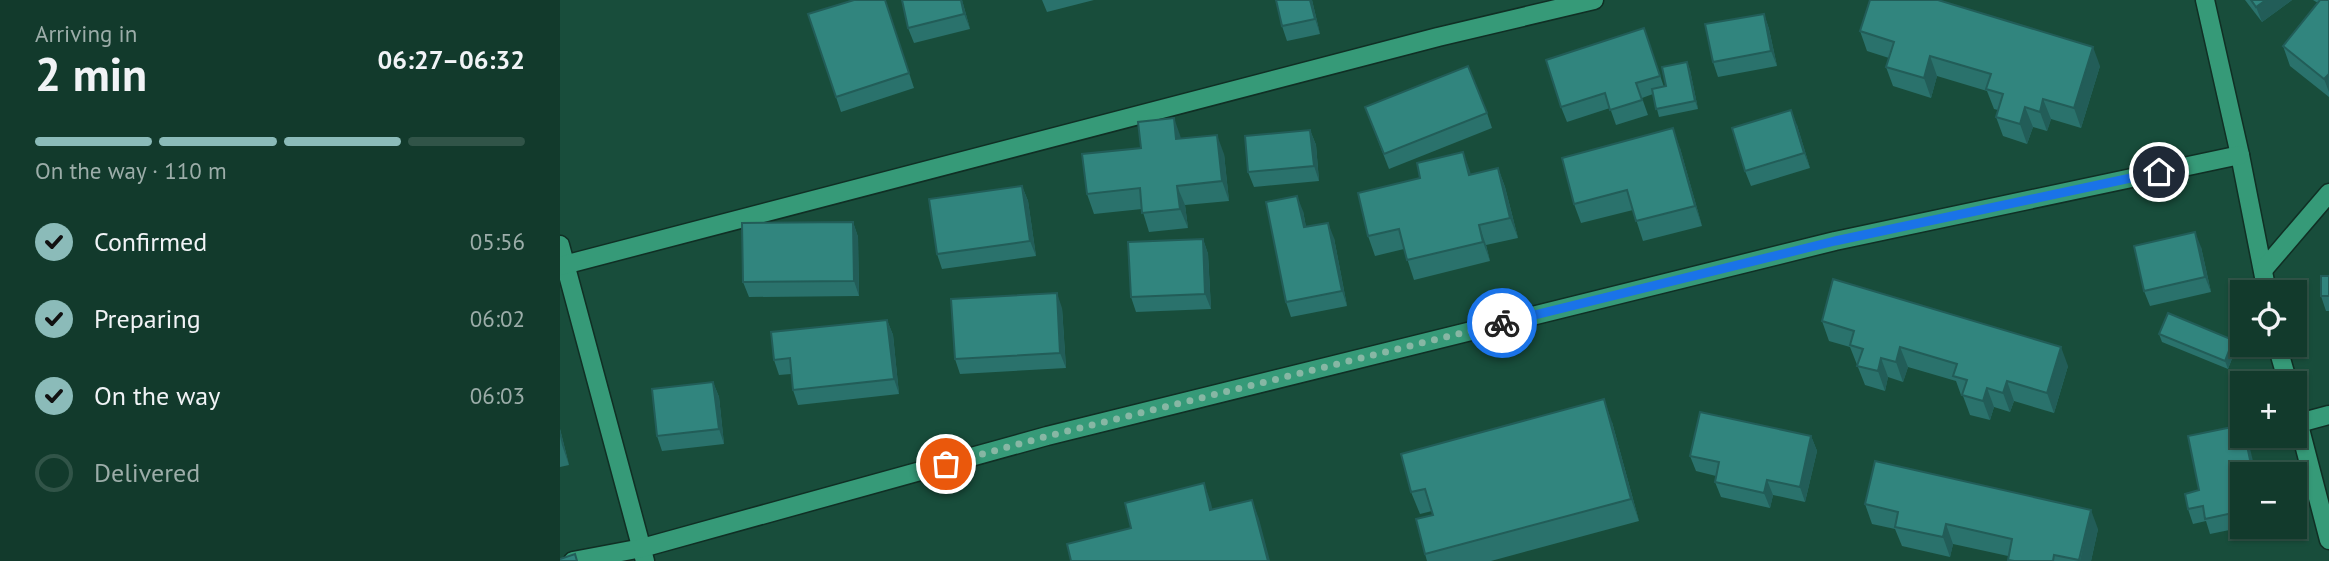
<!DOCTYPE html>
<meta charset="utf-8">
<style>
body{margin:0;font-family:"PT Sans",sans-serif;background:#1b4134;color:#f1f3f6;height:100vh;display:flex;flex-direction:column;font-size:26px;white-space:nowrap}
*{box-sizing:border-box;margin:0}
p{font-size:23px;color:#9cada9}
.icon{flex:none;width:38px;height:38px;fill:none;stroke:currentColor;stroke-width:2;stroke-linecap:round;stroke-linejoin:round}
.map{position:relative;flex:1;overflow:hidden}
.panel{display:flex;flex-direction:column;background:#123a2c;width:560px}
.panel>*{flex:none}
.buttons{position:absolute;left:1670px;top:280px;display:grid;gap:14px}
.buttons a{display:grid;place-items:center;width:77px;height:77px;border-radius:0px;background:#123a2c;box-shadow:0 2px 5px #0004,0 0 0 2px #315448;font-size:35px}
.pin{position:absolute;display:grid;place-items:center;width:60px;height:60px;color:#fff;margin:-30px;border:4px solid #fff;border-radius:50%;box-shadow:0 2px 7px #0007}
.courier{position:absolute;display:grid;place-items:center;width:70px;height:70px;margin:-35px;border:5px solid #1a73e8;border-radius:50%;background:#fff;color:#222;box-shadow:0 2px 9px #0007}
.headline em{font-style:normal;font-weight:600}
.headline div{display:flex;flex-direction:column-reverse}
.headline{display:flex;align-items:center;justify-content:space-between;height:119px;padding:0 35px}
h1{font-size:46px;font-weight:600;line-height:52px}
.bar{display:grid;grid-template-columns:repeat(4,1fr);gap:10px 7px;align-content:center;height:84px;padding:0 35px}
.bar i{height:9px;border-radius:5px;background:#315448}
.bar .selected{background:#8bbbb9}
.bar p{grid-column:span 4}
ol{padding:0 35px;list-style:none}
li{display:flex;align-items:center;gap:21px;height:77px}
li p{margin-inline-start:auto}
li .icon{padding:7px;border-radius:50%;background:#8bbbb9;color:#111;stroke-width:4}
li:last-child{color:#9cada9}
li i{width:38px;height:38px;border:4px solid #315448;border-radius:50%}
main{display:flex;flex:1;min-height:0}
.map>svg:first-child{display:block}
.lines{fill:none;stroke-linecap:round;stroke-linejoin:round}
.minor-casing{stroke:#102f24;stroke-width:21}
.minor{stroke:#369a78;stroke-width:18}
.wall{fill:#2a726c}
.shaded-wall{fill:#225d58}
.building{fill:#31857e;stroke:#225d58;stroke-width:2}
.done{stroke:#87b7a4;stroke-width:7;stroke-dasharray:0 12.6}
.route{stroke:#1a73e8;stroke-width:9}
</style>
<main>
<section class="panel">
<div class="headline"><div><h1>2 min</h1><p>Arriving in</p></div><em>06:27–06:32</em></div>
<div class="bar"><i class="selected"></i><i class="selected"></i><i class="selected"></i><i></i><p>On the way · 110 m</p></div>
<ol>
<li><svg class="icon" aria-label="check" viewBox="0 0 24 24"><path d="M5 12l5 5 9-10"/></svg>Confirmed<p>05:56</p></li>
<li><svg class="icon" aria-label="check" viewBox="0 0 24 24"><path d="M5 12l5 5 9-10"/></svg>Preparing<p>06:02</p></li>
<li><svg class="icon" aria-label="check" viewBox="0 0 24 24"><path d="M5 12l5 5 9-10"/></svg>On the way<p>06:03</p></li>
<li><i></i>Delivered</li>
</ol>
</section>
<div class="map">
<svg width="1769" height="561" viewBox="0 0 1769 561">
<rect width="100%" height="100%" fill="#184d3b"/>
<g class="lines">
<defs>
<g id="minor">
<polyline points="1645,0 1680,155 1707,292"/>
<polyline points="0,245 85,561"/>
<polyline points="0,266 878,37 1034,0"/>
<polyline points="1704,269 1769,193"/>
<polyline points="1717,345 1728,383"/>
<polyline points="1734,406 1769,540"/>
<polyline points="1739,423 1769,415"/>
<polyline points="13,561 82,548 487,436 1275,241 1680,155"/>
</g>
</defs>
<use href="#minor" class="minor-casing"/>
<use href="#minor" class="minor"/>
</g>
<g class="wall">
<polygon points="325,0 354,88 281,112 276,97"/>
<polygon points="342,0 402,0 410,29 354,43 348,28"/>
<polygon points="482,0 534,0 487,12"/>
<polygon points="752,0 760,34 727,41 722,26"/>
<polygon points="1685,0 1732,0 1702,22"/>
<polygon points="1753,0 1769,0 1769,97 1730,66 1723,46 1758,3"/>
<polygon points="1204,14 1209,29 1217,66 1158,77 1153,62"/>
<polygon points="1084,28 1104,87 1106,86 1127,62 1130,70 1138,109 1099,117 1093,94 1082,98 1088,115 1056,125 1050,108 1007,122 1001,107"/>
<polygon points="1300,31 1540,66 1521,128 1491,119 1487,131 1473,127 1467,144 1443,136 1436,117 1438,110 1434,109 1427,91 1377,76 1371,98 1333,86 1326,67 1329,58 1307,51"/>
<polygon points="805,107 927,113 932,128 829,169"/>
<polygon points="1237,125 1250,168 1191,186 1185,171"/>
<polygon points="750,130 756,145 759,181 694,187 688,172"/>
<polygon points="621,138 664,154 669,201 625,205 628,228 589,232 582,209 534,214 527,194 581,148"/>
<polygon points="1120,148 1142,226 1083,241 1073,210 1021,223 1014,204"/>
<polygon points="938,168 945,187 958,238 926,245 930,261 854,280 844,249 815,256 808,236 911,174"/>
<polygon points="462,186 468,201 476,256 382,269 377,254"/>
<polygon points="743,211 746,227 774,238 787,306 731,317 726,302"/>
<polygon points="293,222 298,237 299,296 189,297 183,282"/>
<polygon points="643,239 648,254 651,309 576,312 571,297"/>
<polygon points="1641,247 1651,292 1590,306 1584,291"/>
<polygon points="1769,276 1769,311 1766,311 1761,296"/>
<polygon points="502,308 506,368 400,374 395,359"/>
<polygon points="327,320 333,335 339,394 238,405 233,390 231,374 219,375 214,360"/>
<polygon points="1262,321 1508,366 1494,413 1454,401 1450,412 1434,407 1430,420 1410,415 1403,396 1401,395 1396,381 1348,367 1343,382 1328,377 1325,391 1305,385 1290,347 1269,341"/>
<polygon points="1599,334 1676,348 1668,369 1602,342"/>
<polygon points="153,382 159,397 164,444 102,451 97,436"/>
<polygon points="1052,422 1079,521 931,561 867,561 865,554 873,515 872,511 860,514 851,492"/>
<polygon points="0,429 9,465 0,467"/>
<polygon points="1251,436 1257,451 1245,502 1213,495 1210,508 1161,497 1155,482 1156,476 1136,471 1130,456"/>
<polygon points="1682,436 1687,436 1688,440 1682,474 1682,527 1684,527 1650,534 1646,521 1633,524 1628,509 1639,490"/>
<polygon points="1305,504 1538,529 1531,561 1448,561 1448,556 1393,544 1390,557 1342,546 1335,529 1312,524"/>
</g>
<g class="shaded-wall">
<polygon points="401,0 402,0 410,29 404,14"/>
<polygon points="750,0 752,0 760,34 755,19"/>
<polygon points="1706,0 1732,0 1702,22 1696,7"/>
<polygon points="1204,14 1209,29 1217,66 1211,51"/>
<polygon points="1533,47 1540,66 1521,128 1514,108"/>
<polygon points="1370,56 1377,76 1371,98 1364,78"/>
<polygon points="1127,62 1130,70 1138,109 1135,101"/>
<polygon points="1769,74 1769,92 1764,79"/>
<polygon points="1483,99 1491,119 1487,131 1480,112"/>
<polygon points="1465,107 1473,127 1467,144 1460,124"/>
<polygon points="1231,110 1237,125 1250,168 1244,153"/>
<polygon points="614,118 621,138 623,158 616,139"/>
<polygon points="1113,128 1120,148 1142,226 1135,206"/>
<polygon points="750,130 756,145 759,181 754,166"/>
<polygon points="657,135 664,154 669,201 662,181"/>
<polygon points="903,152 910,171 916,194 909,175"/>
<polygon points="938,168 945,187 958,238 950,218"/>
<polygon points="462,186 468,201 476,256 470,241"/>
<polygon points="617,186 625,205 628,228 620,209"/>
<polygon points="737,196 743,211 749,242 744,227"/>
<polygon points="293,222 298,237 299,296 294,281"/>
<polygon points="768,223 774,238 787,306 782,291"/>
<polygon points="919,225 926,245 930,261 923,242"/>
<polygon points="1635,232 1641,247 1651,292 1645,277"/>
<polygon points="643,239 648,254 651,309 645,294"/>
<polygon points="497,293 502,308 506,368 500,353"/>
<polygon points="327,320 333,335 339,394 334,379"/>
<polygon points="1673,340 1676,348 1668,369 1665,361"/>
<polygon points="1340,347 1348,367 1343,382 1336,362"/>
<polygon points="1501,347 1508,366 1494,413 1487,393"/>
<polygon points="1321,358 1328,377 1325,391 1318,371"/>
<polygon points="1447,381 1454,401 1450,412 1443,393"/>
<polygon points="153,382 159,397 164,444 159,429"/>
<polygon points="1427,388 1434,407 1430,420 1423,401"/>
<polygon points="1044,399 1052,422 1079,521 1071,499"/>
<polygon points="0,429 9,465 2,445 0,436"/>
<polygon points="1251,436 1257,451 1245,502 1240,487"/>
<polygon points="1685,436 1687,436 1688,440 1696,474 1693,474"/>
<polygon points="1207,480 1213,495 1210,508 1204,493"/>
<polygon points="644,483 651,503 657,530 650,510"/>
<polygon points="692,500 699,519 710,561 708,561"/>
<polygon points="1531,510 1538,529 1531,561 1520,561"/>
<polygon points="1386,524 1393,544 1390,557 1383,537"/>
</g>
<g class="building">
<polygon points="294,0 325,0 349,73 276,97 248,14"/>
<polygon points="342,0 401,0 404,14 348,28"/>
<polygon points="716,0 750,0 755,19 722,26"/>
<polygon points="1310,0 1378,0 1533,47 1514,108 1483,99 1480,112 1465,107 1460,124 1436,117 1443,94 1426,89 1431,74 1370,56 1364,78 1326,67 1334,42 1300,31"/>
<polygon points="1691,0 1706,0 1696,7"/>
<polygon points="1760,0 1769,0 1769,74 1764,79 1723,46"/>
<polygon points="1204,14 1211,51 1153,62 1145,24"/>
<polygon points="1084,28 1100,76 1076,83 1082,100 1050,110 1045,93 1001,107 986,60"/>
<polygon points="1127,62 1135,101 1096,109 1092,89 1106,86 1102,67"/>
<polygon points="908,66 927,113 824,154 805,107"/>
<polygon points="1231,110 1244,153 1185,171 1172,128"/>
<polygon points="614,118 616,139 657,135 662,181 617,186 620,209 582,213 580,188 527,194 522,154 581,148 578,122"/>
<polygon points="1113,128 1135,206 1076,221 1067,190 1014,204 1002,158"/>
<polygon points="750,130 754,166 688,172 685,136"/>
<polygon points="903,152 909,175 938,168 950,218 919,225 923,242 847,260 839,229 808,236 798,193 860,178 857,163"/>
<polygon points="462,186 470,241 377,254 369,199"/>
<polygon points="737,196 744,227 768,223 782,291 726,302 706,202"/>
<polygon points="293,222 294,281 183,282 182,223"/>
<polygon points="1635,232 1645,277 1584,291 1574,246"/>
<polygon points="643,239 645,294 571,297 568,242"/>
<rect x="1761" y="276" width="8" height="20"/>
<polygon points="1273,279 1501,347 1487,393 1447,381 1443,393 1427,388 1423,401 1402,395 1407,380 1393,376 1397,364 1340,347 1336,362 1321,358 1318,371 1297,366 1303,349 1290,345 1294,331 1262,321"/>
<polygon points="497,293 500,353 395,359 391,299"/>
<polygon points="1608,313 1673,340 1665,361 1599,334"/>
<polygon points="327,320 334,379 233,390 230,358 214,360 211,332"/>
<polygon points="153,382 159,429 97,436 92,389"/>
<polygon points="1044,399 1071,499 865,554 856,519 873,515 865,489 851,492 841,454"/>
<polygon points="1140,412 1251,436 1240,487 1207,480 1204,493 1155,482 1159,462 1130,456"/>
<polygon points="1682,425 1682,436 1685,436 1693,474 1682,474 1682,511 1645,519 1643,506 1628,509 1625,494 1639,490 1628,436"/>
<polygon points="1315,461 1531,510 1519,560 1494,555 1493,561 1454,561 1448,560 1452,539 1386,524 1383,537 1335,527 1338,512 1305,504"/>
<polygon points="644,483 650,510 692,500 708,561 511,561 507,544 571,528 565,503"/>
<polygon points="15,554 17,561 0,561 0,559"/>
</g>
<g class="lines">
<polyline class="done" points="386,464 488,436 942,323"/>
<polyline class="route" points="942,323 1275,241 1599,172"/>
</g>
</svg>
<div class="buttons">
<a><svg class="icon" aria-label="locate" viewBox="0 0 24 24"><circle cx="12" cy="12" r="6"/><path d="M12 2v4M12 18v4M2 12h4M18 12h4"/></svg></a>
<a>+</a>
<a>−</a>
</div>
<div class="pin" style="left:386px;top:464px;background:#ea580c"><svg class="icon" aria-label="bag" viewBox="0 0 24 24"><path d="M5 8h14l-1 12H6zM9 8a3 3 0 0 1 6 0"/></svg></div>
<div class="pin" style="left:1599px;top:172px;background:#1f2937"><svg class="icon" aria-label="home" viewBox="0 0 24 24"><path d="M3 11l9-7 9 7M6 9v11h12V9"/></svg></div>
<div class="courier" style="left:942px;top:323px"><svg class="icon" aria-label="bike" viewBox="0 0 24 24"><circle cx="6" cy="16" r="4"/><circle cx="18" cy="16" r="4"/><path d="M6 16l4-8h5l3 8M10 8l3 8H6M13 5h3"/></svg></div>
</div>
</main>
